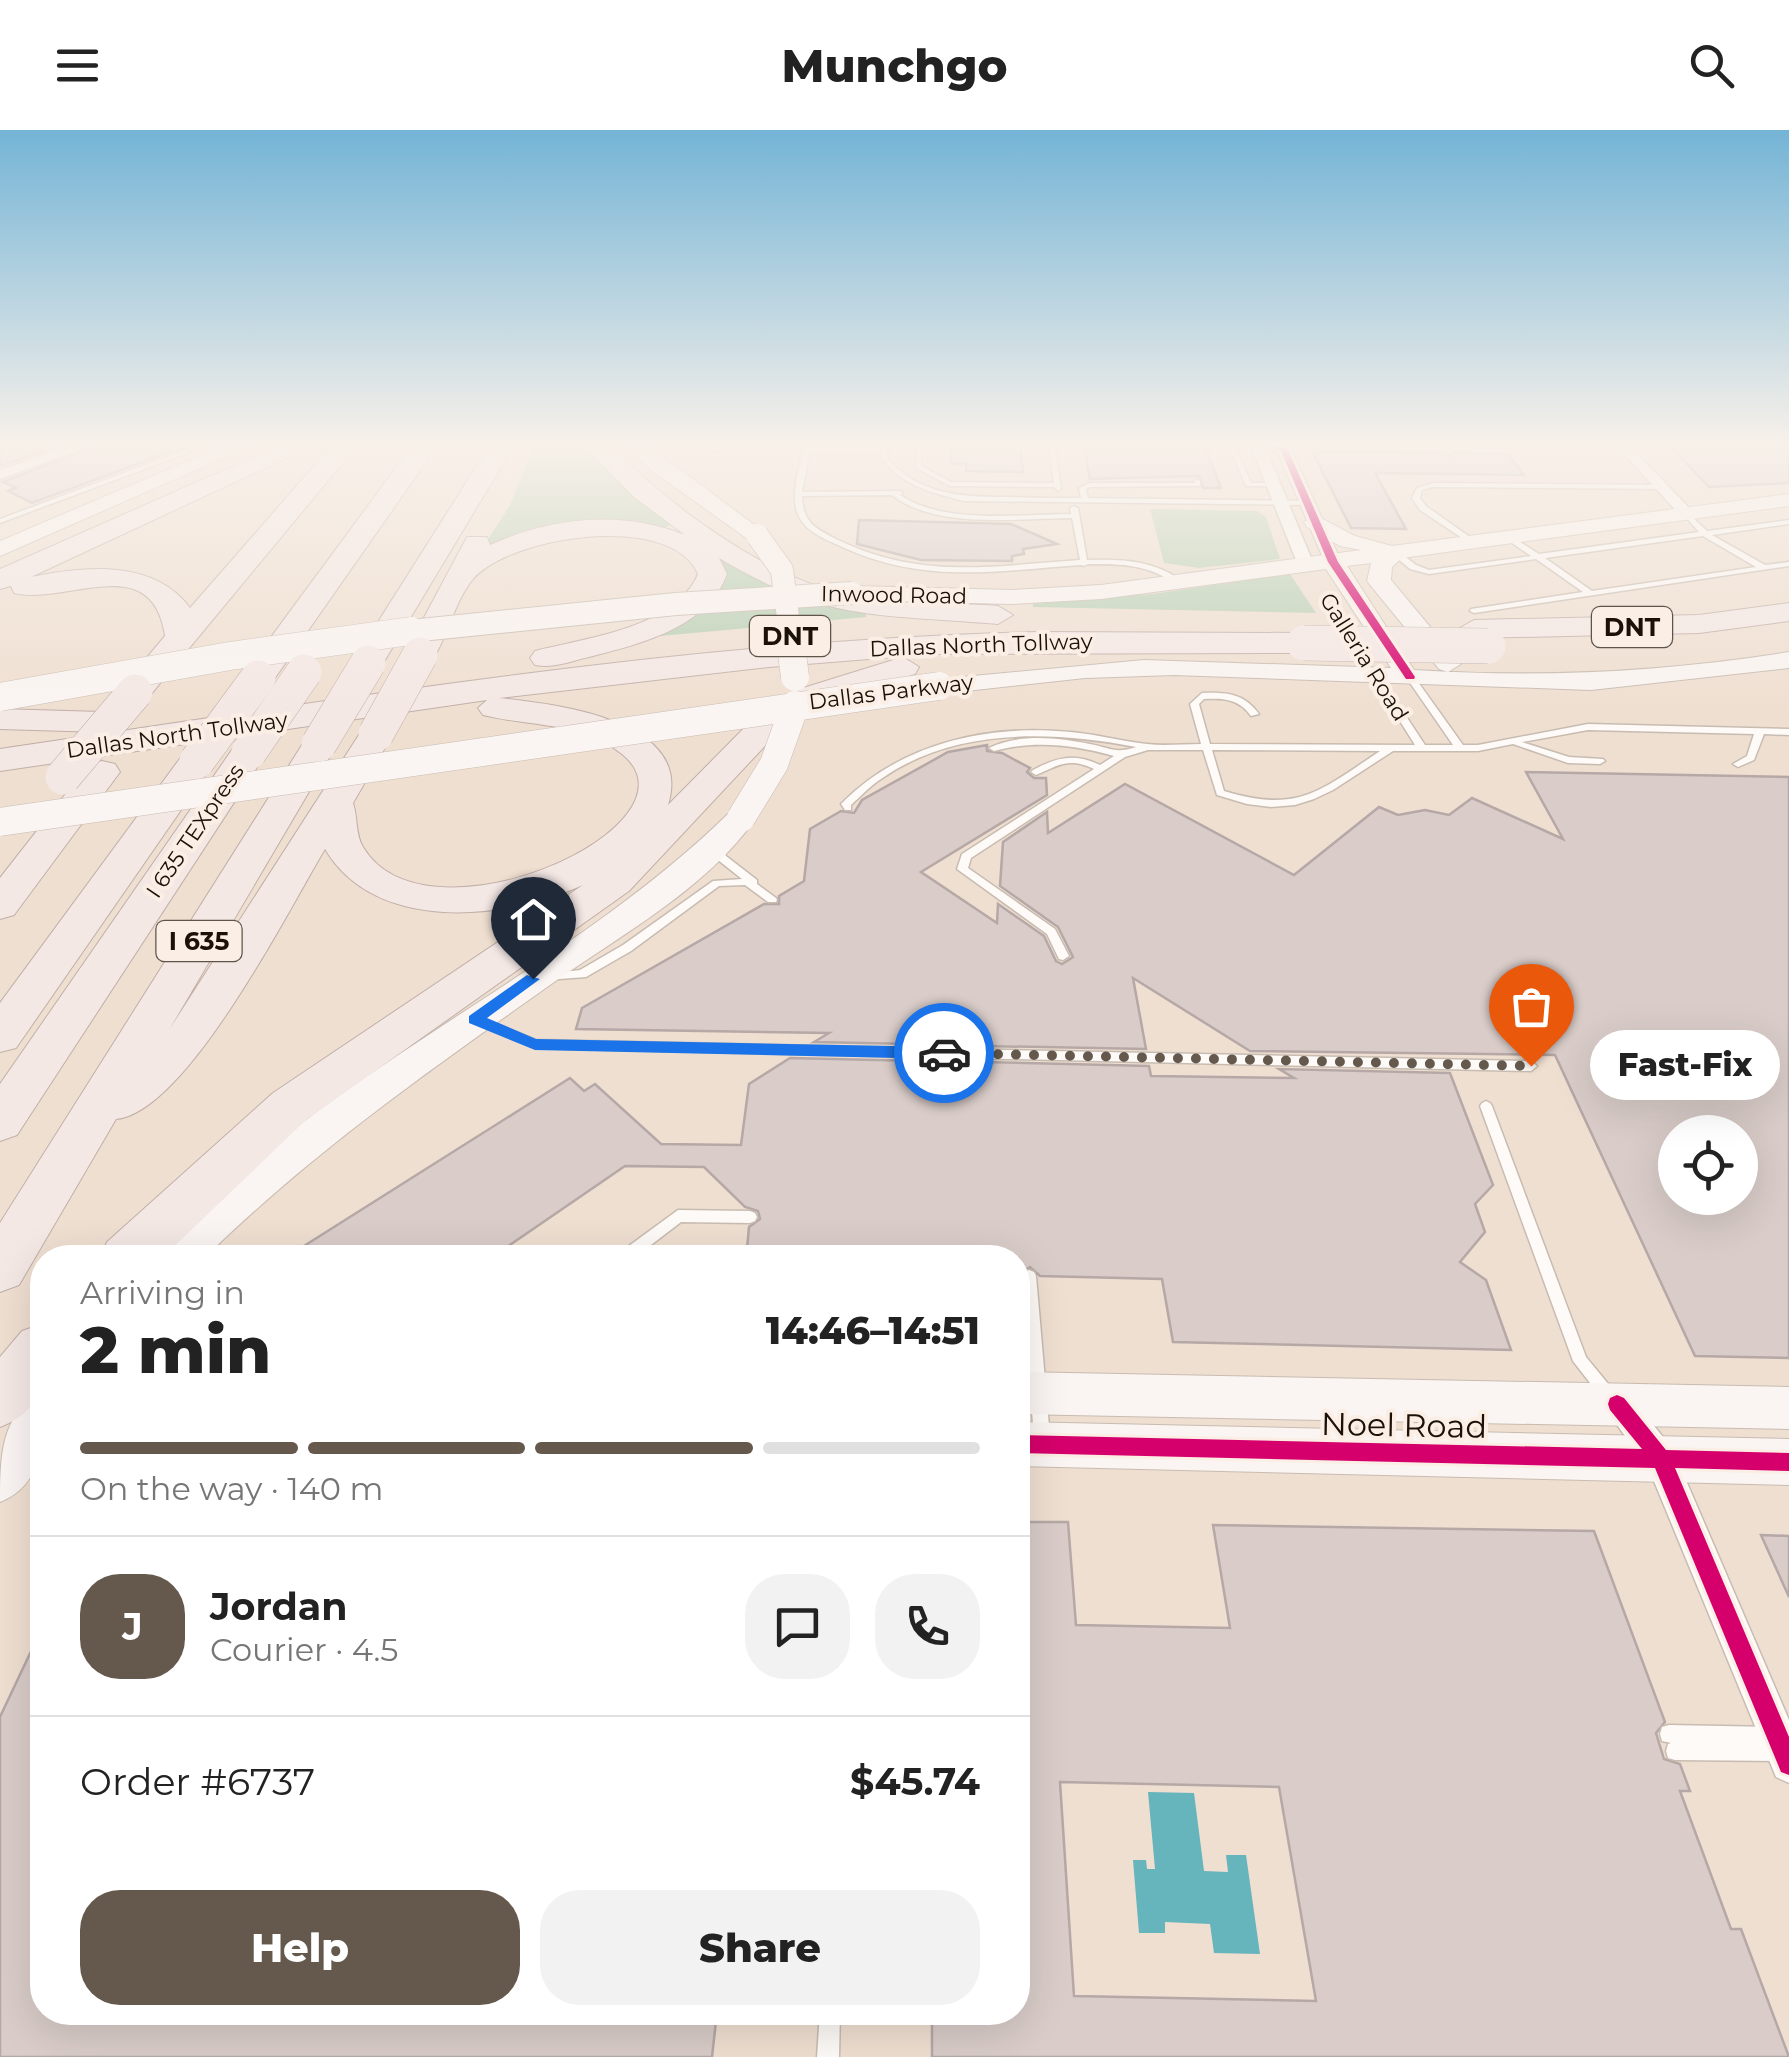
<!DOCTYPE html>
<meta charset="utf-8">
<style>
body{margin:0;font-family:Montserrat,sans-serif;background:#f2f2f2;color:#222;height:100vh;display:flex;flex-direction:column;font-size:38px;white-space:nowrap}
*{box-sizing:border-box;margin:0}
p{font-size:32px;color:#767676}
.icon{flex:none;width:55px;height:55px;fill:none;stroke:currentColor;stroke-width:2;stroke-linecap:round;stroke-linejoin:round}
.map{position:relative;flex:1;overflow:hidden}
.side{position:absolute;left:30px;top:1115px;width:1000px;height:780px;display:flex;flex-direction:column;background:#fff;border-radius:40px;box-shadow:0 10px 40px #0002}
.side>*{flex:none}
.tools{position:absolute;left:1658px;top:985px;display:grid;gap:20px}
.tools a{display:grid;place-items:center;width:100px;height:100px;border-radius:50%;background:#fff;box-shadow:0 10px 40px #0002;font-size:50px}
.pin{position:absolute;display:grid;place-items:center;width:85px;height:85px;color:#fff;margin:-102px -42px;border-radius:50% 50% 50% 0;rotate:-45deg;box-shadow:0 0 10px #0007}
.pin .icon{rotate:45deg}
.courier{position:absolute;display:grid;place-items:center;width:100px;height:100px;margin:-50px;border:8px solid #1a73e8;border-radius:50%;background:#fff;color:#222;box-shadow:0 2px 12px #0007}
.bubble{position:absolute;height:70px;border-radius:35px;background:#fff;box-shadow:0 10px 40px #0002;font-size:32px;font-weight:800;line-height:70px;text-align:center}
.overview em{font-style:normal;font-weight:800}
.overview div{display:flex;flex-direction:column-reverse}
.overview{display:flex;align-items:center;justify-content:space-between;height:170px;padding:0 50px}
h1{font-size:65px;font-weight:800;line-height:75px}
.bar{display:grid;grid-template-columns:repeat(4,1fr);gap:15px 10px;align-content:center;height:120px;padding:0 50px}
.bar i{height:12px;border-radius:8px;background:#e0e0e0}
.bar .current{background:#65594e}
.bar p{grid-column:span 4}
.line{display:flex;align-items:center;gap:25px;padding:0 50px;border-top:2px solid #e0e0e0}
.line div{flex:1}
.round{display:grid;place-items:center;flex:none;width:105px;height:105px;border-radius:40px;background:#f2f2f2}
.button{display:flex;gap:20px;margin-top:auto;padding:20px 50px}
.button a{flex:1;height:115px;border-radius:40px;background:#65594e;color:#fff;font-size:40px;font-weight:800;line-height:115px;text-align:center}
.button a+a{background:#f2f2f2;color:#222}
header{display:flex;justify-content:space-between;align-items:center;height:130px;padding:0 50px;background:#fff;font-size:45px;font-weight:800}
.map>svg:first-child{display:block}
.green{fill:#b9d0b5}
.water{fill:#66b4bc}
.building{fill:#d9ccc9;stroke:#b5a8a6;stroke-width:2.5;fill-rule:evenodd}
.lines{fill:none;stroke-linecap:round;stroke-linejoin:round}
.lane-casing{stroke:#c8bcb1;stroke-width:3}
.street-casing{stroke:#c8bcb1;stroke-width:3}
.secondary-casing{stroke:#c8bcb1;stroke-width:2}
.highway-casing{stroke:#c1afa8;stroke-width:2}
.lane{fill:#fdfaf8;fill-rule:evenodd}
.street{fill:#fdfaf8;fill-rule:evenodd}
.secondary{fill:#faf4f2;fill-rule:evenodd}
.highway{fill:#f4e8e5;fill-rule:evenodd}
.lane-bridge-casing{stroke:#c8bcb1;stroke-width:14;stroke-linecap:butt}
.secondary-bridge-far1-casing{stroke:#c8bcb1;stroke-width:24;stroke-linecap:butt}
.secondary-bridge-casing{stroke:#c8bcb1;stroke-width:29;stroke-linecap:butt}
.highway-bridge-casing{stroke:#c1afa8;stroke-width:36;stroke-linecap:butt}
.lane-bridge{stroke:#fdfaf8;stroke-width:11}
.secondary-bridge-far1{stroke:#faf4f2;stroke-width:22}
.secondary-bridge{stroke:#faf4f2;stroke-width:28}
.highway-bridge{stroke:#f4e8e5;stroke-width:35}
.cycleway-casing{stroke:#fbefe5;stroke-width:6}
.cycleway{fill:#d6006c;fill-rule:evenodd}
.route{fill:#1a73e8}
.done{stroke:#65594e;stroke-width:10;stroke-dasharray:0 18}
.labels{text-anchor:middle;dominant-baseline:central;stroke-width:8;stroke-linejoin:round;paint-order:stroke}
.far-street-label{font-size:22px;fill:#1b1108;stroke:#fbefe5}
.shield{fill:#fbefe5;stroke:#5e544a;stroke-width:2.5}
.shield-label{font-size:25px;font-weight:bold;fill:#1b1108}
.near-street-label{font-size:32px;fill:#1b1108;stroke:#fbefe5}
</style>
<header><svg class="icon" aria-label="menu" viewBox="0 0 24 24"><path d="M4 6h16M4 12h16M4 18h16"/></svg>Munchgo<svg class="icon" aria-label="search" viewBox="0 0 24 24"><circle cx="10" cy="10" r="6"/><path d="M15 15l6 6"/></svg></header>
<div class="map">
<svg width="1789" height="1927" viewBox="0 0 1789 1927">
<rect width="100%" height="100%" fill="#efdfd1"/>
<g class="green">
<polygon points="536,312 585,312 592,326 677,392 664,398 618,390 481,420 510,375"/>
<polygon points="1150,379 1257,381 1266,387 1280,429 1199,438 1164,433"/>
<polygon points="724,425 812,471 866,483 866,487 649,507"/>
<polygon points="1290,444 1316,483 1033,477 1033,474 1152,464"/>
</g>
<polygon class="water" points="1148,1662 1194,1663 1204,1741 1228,1742 1226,1725 1246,1725 1260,1824 1214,1823 1210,1794 1165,1792 1165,1803 1139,1803 1133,1730 1146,1730 1147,1739 1155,1739"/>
<g class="building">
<polygon points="0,312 70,312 0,336"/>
<polygon points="105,312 192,314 32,373 8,361 16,358 3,352"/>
<polygon points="951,312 1020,312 1023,342 966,341 966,334 951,334"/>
<polygon points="1083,312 1203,312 1221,358 1203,358 1199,346 1090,349"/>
<polygon points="1666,312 1789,312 1789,353 1709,357"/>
<polygon points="1312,321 1444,322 1449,327 1456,322 1508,324 1524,345 1375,343 1406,399 1351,398"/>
<polygon points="859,390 1011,394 1057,414 1023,419 1024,424 1012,426 1012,431 921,430 857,414"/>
<path d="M987,615V621L1002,623L1030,638L1027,642L1034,648H1046L1047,665L921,742L997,793L998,774L1044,806L1056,831L1062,834L1073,827L1058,797L1000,756L1003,712L1047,682L1048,703L1125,654L1294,745L1379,677L1398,685L1425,680L1449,685L1472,668L1563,709L1526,642L1789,647V1228L1695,1226L1555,925L1250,921L1133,848L1146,919L982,916L980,901L973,896L963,901V915L814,912L829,903L576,899L582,878L764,774H779V766L804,751L810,699L841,681L854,683L862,670L948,622ZM1675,1002H1740V1068H1675Z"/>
<polygon points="790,928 963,932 965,946 972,951 982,946 982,932 1149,936 1151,946 1294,948 1279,939 1450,943 1493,1055 1475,1074 1485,1102 1460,1132 1486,1150 1511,1220 1173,1212 1162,1149 1040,1146 1030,1137 1018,1145 1018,1128 756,1128 747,1119 749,1097 760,1089 758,1081 745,1077 704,1037 625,1036 491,1128 285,1128 570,948 584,961 595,954 661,1014 741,1015 749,954"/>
<path d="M1018,1392H1068L1076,1495L1230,1498L1213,1395L1594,1401L1665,1592L1656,1603L1664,1629L1680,1634L1690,1661H1680L1731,1799H1741L1789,1927H932V1882H1018ZM1060,1652L1279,1657L1316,1871L1074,1866Z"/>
<polygon points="1761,1405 1789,1406 1789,1467"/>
<polygon points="42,1498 42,1882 717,1882 712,1927 0,1927 0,1587"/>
</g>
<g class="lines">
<defs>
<g id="lane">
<polygon points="207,312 217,312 0,393 0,389"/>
<path d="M692,312H702L715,317L882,318L883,312H889L887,328C920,366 964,367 1010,367C1034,368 1057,368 1081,368L1079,358L1089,353H1194L1195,350L1197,349L1200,351V356L1090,357L1086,359L1088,368L1307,371L1311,373L1307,375L964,371C931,363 903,356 881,328V322H810L802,362L900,361L903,363L900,365C945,395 1019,384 1071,384L1070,378L1074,376L1078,378L1087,430C1122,429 1156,430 1184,453L1177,455C1148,434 1122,434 1088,434L1084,436L1081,435C993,441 921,455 838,415C822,408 803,400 797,382C791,363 799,340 803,321H714ZM892,365C936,400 1018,388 1072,388L1080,430C991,436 922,450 838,410C816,399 803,393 802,366Z"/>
<polygon points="916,312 922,312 921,336 951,352 1054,353 1048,312 1054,312 1061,359 1058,361 1054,357 950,356 916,338"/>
<polygon points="1227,312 1233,312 1251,353 1273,353 1276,355 1275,356 1246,356"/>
<polygon points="1441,312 1447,312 1453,323 1449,323"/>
<polygon points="1433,353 1662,355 1665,357 1662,359 1433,357 1422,360 1420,368 1426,376 1474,410 1475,412 1471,414 1420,380 1412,368 1417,358"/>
<path d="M1687,382L1707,401L1789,390V394L1712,405L1765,435L1789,432V436L1474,483L1470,481L1471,479L1583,462L1536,429L1429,444L1410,439L1391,423L1398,421L1416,435L1429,440L1531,426L1506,409L1505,407L1509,405L1539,424L1699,402L1683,384ZM1703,406L1756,437L1592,461L1545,428Z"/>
<path d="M1375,542L1379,545L1425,615H1453L1406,547L1410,544L1413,545L1463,615H1478L1588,594L1789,599V605L1764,604L1754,630L1738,637L1733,634L1747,626L1754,604L1588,600L1522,612L1569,627L1603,629L1605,631L1600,634L1568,633L1513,614L1478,621H1393L1333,660L1314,669L1295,675L1271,677L1247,674L1217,665L1203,620H1148L1125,627L971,728L968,738L1055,799L1069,826L1063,830L1059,829L1047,804L957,739L962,724L1094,639C1069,627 1059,635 1036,645L1031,642L1033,640C1057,627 1075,623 1100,635L1114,626C1074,615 1035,610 994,621L989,618C1019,603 1059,608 1090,614C1111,618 1115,624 1136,617C1051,601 955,597 881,649C870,656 861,666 851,675V680H845L841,674C901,613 987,594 1070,602C1096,604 1121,611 1147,614C1164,616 1183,614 1201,614L1190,574L1202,563C1226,562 1244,563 1259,584L1251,586C1239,569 1224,568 1204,569L1199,574L1210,614L1415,615L1371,545ZM1212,620L1380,621C1321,660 1299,684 1224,661Z"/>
<polygon points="717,714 721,715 726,726 757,750 757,754 776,768 777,770 776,772 768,772 745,755 719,756 631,821 586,847 546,850 544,847 546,844 580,840 623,815 713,751 742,749 718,730 712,717"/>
<polygon points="477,886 536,910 1531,931 1537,936 1531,941 535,918 473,893 471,890"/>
<polygon points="1486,971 1490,973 1492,976 1586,1227 1614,1261 1617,1266 1614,1271 1609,1273 1604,1271 1573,1231 1480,976 1482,973"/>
<polygon points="678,1080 750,1081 755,1083 757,1087 755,1091 750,1093 681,1092 634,1128 616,1128 618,1124"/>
<polygon points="1029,1140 1034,1142 1036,1146 1050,1308 1048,1313 1042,1315 1036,1313 1034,1308 1022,1146 1024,1142"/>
<polygon points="1669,1595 1775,1597 1782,1599 1784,1606 1781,1613 1789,1615 1789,1629 1783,1631 1675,1630 1668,1628 1666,1621 1668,1614 1671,1613 1662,1611 1660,1604 1662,1597"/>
<polygon points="820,1882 840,1882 839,1927 817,1927"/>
</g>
<g id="street">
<polygon points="82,312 101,312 0,349 0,340"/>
<polygon points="1257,312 1280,312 1291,320 1341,432 1338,435 1325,432 1278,322 1268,316 1266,319 1314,435 1306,440 1298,435 1252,319"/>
<polygon points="1613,312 1626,312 1692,381 1692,387 1682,387"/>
<polygon points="1617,1260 1628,1264 1672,1318 1789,1590 1789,1653 1776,1647 1649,1339 1602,1274 1606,1264"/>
</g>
<g id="secondary">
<polygon points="233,312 260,312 0,426 0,411"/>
<polygon points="621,312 643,312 768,405 757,412 749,410 648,338"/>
<path d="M1789,364V376L1402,428L1392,437L1391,450L1461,534L1448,542L1439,539L1371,456L1367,451L1371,433L1347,436L1414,540C1541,548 1663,542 1789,522V538L1591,560L1174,545L1085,548L939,564L926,556L930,550L1144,530L1391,538L1326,439L1101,469L1012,474L852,470L840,463L852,456L1012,460L1101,455L1361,420L1340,416L1307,397L1304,392L1315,385L1355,406L1392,416Z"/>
<path d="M741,679L756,688C707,759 619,806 550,855C426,943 314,1021 204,1128H155L161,1115C218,1063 273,1012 336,968C467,874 615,795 730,682Z"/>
<polygon points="1018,1242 1789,1257 1789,1299 1018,1284"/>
<path d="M42,1264C45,1306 45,1354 0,1372C0,1330 0,1282 42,1264Z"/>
<polygon points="1018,1292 1789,1309 1789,1355 1018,1336"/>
</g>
<g id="highway">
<path d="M288,312H321L31,447C85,436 154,429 190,478L335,312H360L147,569H123L118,562L165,506C152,418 67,476 14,463L11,456L0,459V439Z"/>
<polygon points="415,312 440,312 270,555 246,555 242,548 246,541"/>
<polygon points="492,312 516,312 379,540 357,540 352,533"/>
<path d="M581,312H607C666,374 767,449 852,466C899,476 950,472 998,476L1013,485L998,494C881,484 825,492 719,428L727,444C707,498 640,514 589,527C571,531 553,539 535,535L530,528L535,521C585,508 676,498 698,444C671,381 510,406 473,449C454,472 448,507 431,532H409L404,525L467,407H487L490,415C552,387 621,380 685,405L634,367Z"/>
<polygon points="1789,473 1789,491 1699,503 1474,508 1458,499 1474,490 1699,485"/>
<path d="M1038,502L1304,503L1320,513L1304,523L932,524L769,537L499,568C554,574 695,589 668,675L754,588L803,558L903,527L919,537L915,544L827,572L778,602L629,761L307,989L162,1128H100L107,1112L273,963L583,755C506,790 375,804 325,719C289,779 186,983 116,989L19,1155L0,1162V1093L307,607H331L337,614L169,900L364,597H388L393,604L353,673C358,687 355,704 363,717C426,823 710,695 622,624C581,591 531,597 483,585L478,578L487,570L0,641V619C344,569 690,510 1038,502Z"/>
<polygon points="0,579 101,582 113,585 118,592 113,599 101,602 0,599"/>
<polygon points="249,611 262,614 267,622 17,1005 0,1011 0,954 236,614"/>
<polygon points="197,620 210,623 215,631 16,918 0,922 0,873 184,623"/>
<polygon points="102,631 115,634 120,642 14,785 0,789 0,748 89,634"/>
<path d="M42,1194C45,1240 50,1278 0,1297V1227L22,1201Z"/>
</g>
</defs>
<use href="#lane" class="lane-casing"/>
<use href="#street" class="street-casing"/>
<use href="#secondary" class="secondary-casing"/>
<use href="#highway" class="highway-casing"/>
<use href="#lane" class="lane"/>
<use href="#street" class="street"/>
<use href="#secondary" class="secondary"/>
<use href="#highway" class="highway"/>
<defs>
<polyline id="lane-bridge" points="972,905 973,942"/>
<g id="secondary-bridge-far1">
<polyline points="757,405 782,440 790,503"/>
<polyline points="391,503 676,474 852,463"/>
</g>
<g id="secondary-bridge">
<polyline points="789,501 795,547"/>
<polyline points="0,567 230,526 411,501"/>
<polyline points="741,688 774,634 795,575"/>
<polyline points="0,692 939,556"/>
</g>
<g id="highway-bridge">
<polyline points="1304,513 1488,516"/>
<polyline points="376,604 420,525"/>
<polyline points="319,614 368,533"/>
<polyline points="249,622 304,542"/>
<polyline points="197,631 258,548"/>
<polyline points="63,647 135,562"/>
</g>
</defs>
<use href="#lane-bridge" class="lane-bridge-casing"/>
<use href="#secondary-bridge-far1" class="secondary-bridge-far1-casing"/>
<use href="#secondary-bridge" class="secondary-bridge-casing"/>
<use href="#highway-bridge" class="highway-bridge-casing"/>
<use href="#lane-bridge" class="lane-bridge"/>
<use href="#secondary-bridge-far1" class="secondary-bridge-far1"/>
<use href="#secondary-bridge" class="secondary-bridge"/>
<use href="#highway-bridge" class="highway-bridge"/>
<defs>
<g id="cycleway">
<polygon points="1267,312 1277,312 1288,320 1338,432 1415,547 1414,549 1406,549 1328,432 1281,321"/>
<polygon points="1617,1265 1624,1268 1666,1320 1789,1323 1789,1341 1675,1338 1789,1607 1789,1645 1781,1642 1655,1338 1018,1323 1018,1305 1642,1319 1610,1280 1608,1274 1610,1268"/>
</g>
</defs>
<use href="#cycleway" class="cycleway-casing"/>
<use href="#cycleway" class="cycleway"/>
</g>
<linearGradient id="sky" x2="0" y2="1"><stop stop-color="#74b4d6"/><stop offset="0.54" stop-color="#f8f1ea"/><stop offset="1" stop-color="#f8f1ea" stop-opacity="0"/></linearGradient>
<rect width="1789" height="582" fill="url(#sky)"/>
<polygon class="route" points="527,845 540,849 487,888 536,909 944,917 952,923 944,929 535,920 469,893 469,886"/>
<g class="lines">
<polyline class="done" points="944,923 1531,936"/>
</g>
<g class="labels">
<g class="far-street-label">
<text transform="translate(894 465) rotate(1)">Inwood Road</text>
<text transform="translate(981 515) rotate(-2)">Dallas North Tollway</text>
<text transform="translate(1364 527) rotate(58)">Galleria Road</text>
<text transform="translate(891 562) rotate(-7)">Dallas Parkway</text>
<text transform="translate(177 605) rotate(-8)">Dallas North Tollway</text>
<text transform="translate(195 701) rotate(-56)">I 635 TEXpress</text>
</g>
<g class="shield">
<rect x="1592" y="477" width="80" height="40" rx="8"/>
<rect x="750" y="486" width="80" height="40" rx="8"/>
<rect x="156.5" y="791" width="85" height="40" rx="8"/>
</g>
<g class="shield-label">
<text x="1632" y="497">DNT</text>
<text x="790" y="506">DNT</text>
<text x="199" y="811">I 635</text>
</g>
<g class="near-street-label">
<text transform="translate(1404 1295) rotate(1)">Noel Road</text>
</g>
</g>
</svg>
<div class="tools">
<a><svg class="icon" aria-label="locate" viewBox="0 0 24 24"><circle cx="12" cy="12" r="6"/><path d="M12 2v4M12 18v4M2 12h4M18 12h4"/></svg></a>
</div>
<div class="pin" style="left:1531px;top:936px;background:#ea580c"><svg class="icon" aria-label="bag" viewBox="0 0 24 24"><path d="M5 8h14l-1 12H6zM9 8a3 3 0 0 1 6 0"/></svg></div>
<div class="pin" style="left:533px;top:849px;background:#1f2937"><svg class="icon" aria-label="home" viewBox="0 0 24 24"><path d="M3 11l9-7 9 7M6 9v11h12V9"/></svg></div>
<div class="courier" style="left:944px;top:923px"><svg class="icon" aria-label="car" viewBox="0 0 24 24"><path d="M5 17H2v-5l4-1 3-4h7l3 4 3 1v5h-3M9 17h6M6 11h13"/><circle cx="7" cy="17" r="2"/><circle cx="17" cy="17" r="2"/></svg></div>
<div class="bubble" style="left:1590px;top:900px;width:190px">Fast-Fix</div>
<section class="side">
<div class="overview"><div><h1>2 min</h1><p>Arriving in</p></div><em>14:46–14:51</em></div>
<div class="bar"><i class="current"></i><i class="current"></i><i class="current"></i><i></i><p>On the way · 140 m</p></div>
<div class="line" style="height:180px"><b class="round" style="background:#65594e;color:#fff">J</b><div><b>Jordan</b><p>Courier · 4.5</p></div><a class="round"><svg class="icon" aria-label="chat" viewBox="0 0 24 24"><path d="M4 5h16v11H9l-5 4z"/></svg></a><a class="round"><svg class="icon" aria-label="phone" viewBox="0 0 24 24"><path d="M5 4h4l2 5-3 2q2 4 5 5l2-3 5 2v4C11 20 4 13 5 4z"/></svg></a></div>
<div class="line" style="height:130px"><div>Order #6737</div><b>$45.74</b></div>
<div class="button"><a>Help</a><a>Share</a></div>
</section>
</div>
